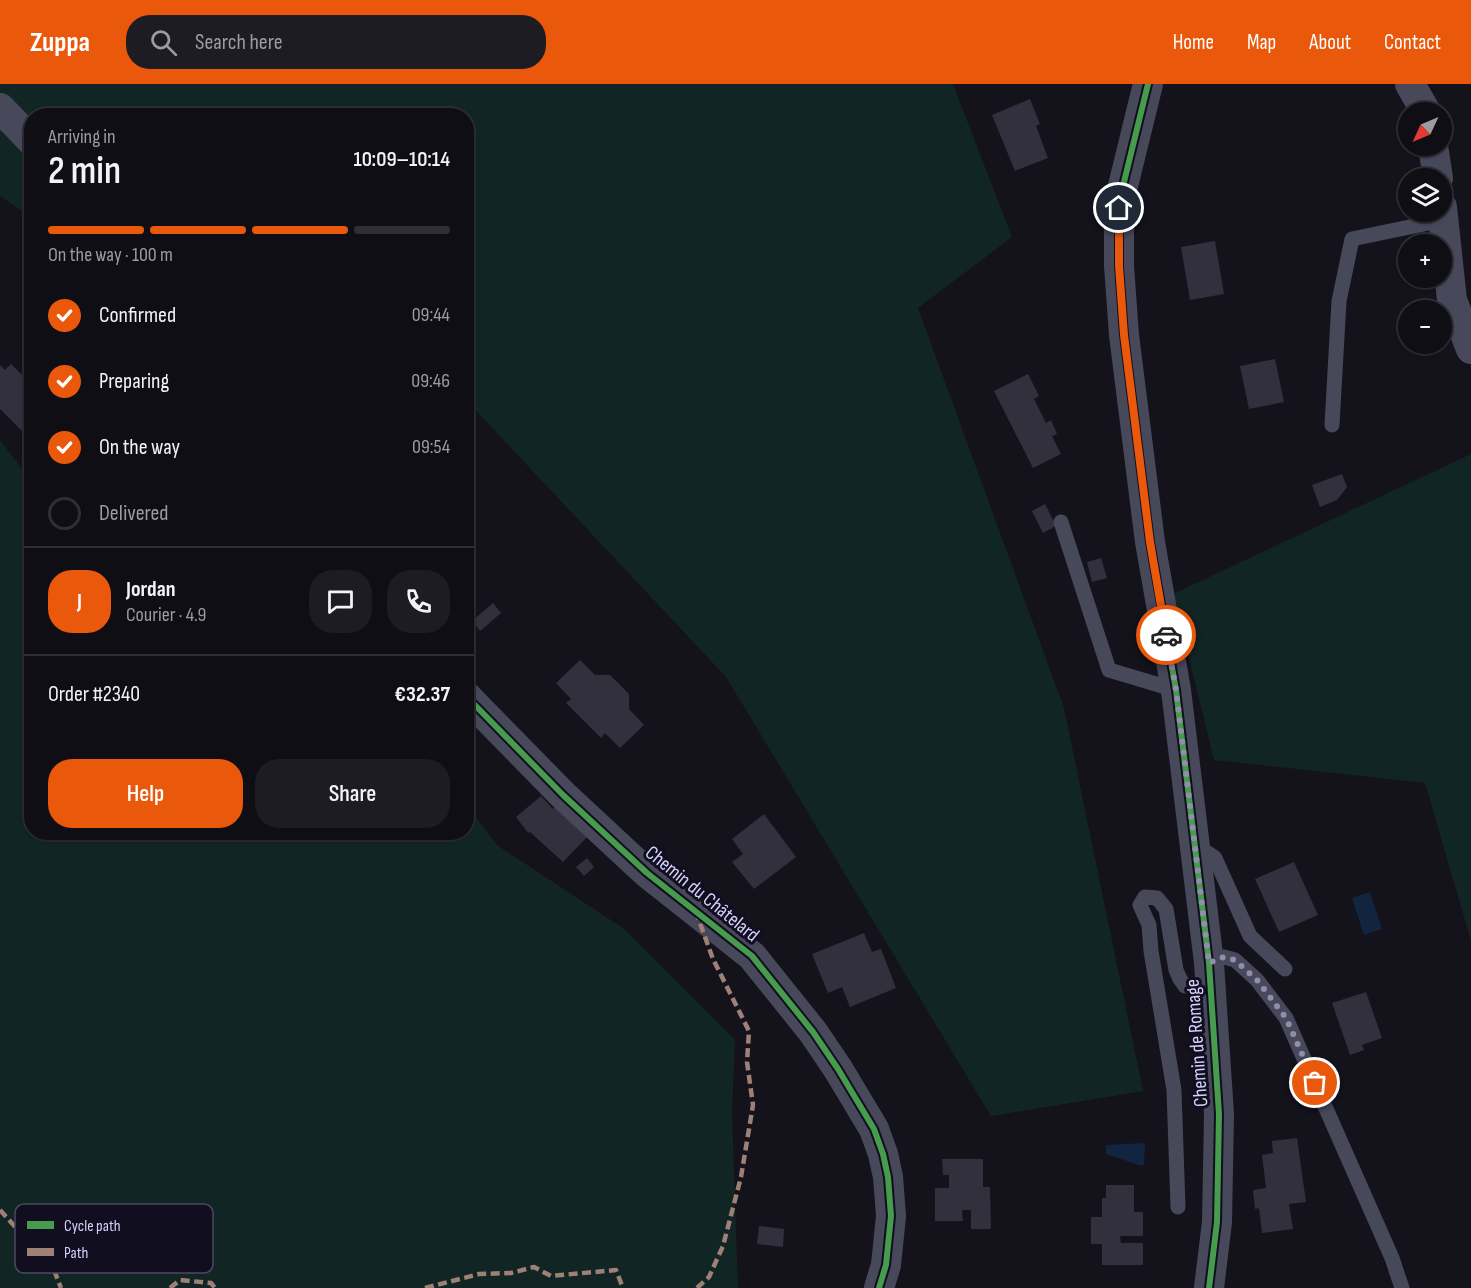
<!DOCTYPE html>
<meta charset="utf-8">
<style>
body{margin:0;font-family:"Sofia Sans Condensed",sans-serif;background:#1d1c22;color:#f1f3f6;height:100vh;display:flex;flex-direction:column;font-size:22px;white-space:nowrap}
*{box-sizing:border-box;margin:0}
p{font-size:20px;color:#9b9ca0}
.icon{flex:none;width:33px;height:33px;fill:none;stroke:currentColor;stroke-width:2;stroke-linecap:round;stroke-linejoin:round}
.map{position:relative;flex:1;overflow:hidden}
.panel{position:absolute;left:24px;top:24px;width:450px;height:732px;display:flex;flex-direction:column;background:#0f0e14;border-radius:24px;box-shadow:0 2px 4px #0004,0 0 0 2px #2f2e34}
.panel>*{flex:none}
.needle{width:39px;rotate:226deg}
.fabs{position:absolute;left:1398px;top:18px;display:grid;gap:12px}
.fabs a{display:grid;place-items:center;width:54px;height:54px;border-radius:50%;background:#0f0e14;box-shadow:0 2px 4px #0004,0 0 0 2px #2f2e34;font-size:30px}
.pin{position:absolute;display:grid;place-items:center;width:51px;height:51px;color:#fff;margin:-26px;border:3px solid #fff;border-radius:50%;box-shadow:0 2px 6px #0007}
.courier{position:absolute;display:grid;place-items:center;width:60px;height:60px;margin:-30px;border:4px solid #ea580c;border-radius:50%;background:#fff;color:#222;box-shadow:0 2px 8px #0007}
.headline em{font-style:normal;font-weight:600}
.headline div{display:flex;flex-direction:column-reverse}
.headline{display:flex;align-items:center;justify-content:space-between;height:102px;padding:0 24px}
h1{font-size:39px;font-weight:600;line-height:45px}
.bar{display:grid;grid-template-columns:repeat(4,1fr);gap:9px 6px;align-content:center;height:72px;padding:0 24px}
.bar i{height:8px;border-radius:4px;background:#2f2e34}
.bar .active{background:#ea580c}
.bar p{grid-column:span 4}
.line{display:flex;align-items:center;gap:15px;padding:0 24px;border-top:2px solid #2f2e34}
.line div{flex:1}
.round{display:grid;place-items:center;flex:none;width:63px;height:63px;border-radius:24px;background:#1d1c22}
ol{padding:0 24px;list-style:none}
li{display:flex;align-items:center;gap:18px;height:66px}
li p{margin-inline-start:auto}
li .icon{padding:6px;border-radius:50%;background:#ea580c;color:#fff;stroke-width:4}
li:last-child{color:#9b9ca0}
li i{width:33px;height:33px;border:3px solid #2f2e34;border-radius:50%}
.cta{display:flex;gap:12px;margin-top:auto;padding:12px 24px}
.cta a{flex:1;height:69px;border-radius:24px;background:#ea580c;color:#fff;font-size:24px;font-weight:600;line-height:69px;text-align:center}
.cta a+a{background:#1d1c22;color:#f1f3f6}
header{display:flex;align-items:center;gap:36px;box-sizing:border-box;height:84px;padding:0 30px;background:#ea580c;color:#fff}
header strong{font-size:28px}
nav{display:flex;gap:33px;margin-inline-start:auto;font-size:21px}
.search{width:420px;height:54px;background:#1d1c22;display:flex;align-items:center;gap:15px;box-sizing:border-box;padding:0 21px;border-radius:24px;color:#9b9ca0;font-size:22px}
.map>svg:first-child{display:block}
.green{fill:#122525}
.water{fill:#122540}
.building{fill:#32303d}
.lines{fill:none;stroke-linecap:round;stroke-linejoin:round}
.service{stroke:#48485b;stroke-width:15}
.minor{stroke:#48485b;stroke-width:30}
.quiet{stroke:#9e8076;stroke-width:4.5;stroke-dasharray:9 4.5;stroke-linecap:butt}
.cycleway-casing{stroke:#110e1f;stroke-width:10}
.cycleway{stroke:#469c4c;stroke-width:6}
.done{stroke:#918ead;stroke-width:6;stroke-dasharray:0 10.8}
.route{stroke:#ea580c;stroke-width:8}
.labels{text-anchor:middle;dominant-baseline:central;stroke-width:6;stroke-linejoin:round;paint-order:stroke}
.street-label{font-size:20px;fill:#d4d0fb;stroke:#110e1f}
.key{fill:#110e1f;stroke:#4c4861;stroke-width:1.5}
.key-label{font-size:16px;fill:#d4d0fb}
</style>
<header>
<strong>Zuppa</strong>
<div class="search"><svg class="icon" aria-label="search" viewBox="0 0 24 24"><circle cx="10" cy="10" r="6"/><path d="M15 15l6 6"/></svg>Search here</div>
<nav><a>Home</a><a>Map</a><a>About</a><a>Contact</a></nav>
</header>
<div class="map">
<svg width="1471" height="1204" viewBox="0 0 1471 1204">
<rect width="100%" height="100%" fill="#14121b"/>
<g class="green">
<polygon points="0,0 953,0 1012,153 918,224 1064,624 1143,1007 991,1032 726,593 467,317 466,32 32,32 31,133 0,112"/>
<polygon points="0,356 31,397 32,748 466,748 467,721 498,762 623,844 735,956 732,1029 738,1204 0,1204"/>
<polygon points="1471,370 1471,857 1425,699 1214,676 1173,510"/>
</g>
<g class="water">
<polygon points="1370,808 1382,845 1364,851 1352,814"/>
<polygon points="1145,1059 1144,1080 1142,1082 1106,1070 1106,1061"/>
</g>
<g class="building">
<polygon points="1030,15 1040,40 1036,42 1048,74 1015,87 992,31"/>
<polygon points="1215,157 1224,210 1190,216 1181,163"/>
<polygon points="1275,275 1284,318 1249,325 1240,282"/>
<polygon points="11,280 32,301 32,357 0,325 0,281 5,286"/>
<polygon points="1028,290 1039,312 1034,315 1046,339 1051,336 1057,350 1052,352 1061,370 1033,384 994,307"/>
<polygon points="1342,390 1347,403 1337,416 1320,423 1312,401"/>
<polygon points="1045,420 1056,442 1043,449 1032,427"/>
<polygon points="1101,474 1107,494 1092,498 1087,478"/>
<polygon points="493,519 501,529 480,547 472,537"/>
<polygon points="580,576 595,591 610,591 629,610 629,625 644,641 620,664 605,649 601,654 566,619 571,615 556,599"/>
<polygon points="541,712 553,725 555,723 589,751 563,778 530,748 528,749 516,733"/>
<polygon points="764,730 796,773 754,805 732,778 743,770 732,755"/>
<polygon points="587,774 594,783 584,792 576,783"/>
<polygon points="1294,778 1318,831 1279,848 1255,795"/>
<polygon points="864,849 872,868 881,865 896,904 850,923 842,903 828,909 812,870"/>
<polygon points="1366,908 1382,954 1362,961 1364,966 1350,971 1332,919"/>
<polygon points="1297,1054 1306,1118 1289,1120 1293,1145 1262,1149 1259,1124 1255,1125 1253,1106 1266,1104 1262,1071 1273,1069 1272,1057"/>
<polygon points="942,1075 983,1075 983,1103 990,1103 991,1145 971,1145 971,1126 962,1126 963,1137 935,1137 935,1104 949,1104 949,1091 943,1091"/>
<polygon points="1106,1101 1134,1101 1134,1128 1143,1128 1143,1152 1120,1152 1121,1159 1143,1159 1143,1181 1102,1181 1102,1160 1091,1160 1091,1133 1102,1133 1102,1114 1106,1114"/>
<polygon points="759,1142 784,1145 783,1163 757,1160"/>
</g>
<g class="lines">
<g class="service">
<polyline points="1332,341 1339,217 1352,155 1443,136"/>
<polyline points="1061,438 1109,586 1176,606"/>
<polyline points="1196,761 1215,774 1250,852 1285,885"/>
<polyline points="1178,1123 1174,1006 1151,867 1149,841 1140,821 1145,813 1157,814 1166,825 1176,886 1180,895 1185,902 1195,901 1203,899 1209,879 1224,873 1235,876 1257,896 1286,934 1392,1174 1402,1204"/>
</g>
<g class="minor">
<polyline points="1148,0 1122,106 1119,124 1119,182 1124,251 1150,458 1176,606 1209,879 1219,1030 1217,1138 1209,1204"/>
<polyline points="1410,0 1426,28"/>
<polyline points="0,24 32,57"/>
<polyline points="1433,62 1438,94"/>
<polyline points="1442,123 1452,216 1471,265"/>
<polyline points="466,612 563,711 647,789 752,872 813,948 838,985 874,1045 883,1070 888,1093 891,1132 886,1181 879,1204"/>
</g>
<g class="quiet">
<polyline points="0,1126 54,1186 61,1204"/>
<polyline points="170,1204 180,1196 211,1199 215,1204"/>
<polyline points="425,1204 479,1190 511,1189 534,1183 551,1192 616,1186 623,1204"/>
<polyline points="697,1204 709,1193 723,1162 741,1093 753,1021 747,978 749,947 713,875 697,831"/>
</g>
<defs>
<g id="cycleway">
<polyline points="1148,0 1122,106 1119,124 1119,182 1124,251 1150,458 1176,606 1209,879 1219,1030 1217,1138 1209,1204"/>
<polyline points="466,612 563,711 647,789 752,872 813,948 838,985 874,1045 883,1070 888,1093 891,1132 886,1181 879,1204"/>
</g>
</defs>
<use href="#cycleway" class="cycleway-casing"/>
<use href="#cycleway" class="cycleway"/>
</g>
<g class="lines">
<polyline class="done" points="1166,551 1176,606 1209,879 1224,873 1235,876 1257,896 1286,934 1315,999"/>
<polyline class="route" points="1119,124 1119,182 1124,251 1150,458 1166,551"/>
</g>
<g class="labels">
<g class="street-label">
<text transform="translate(702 810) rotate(39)">Chemin du Châtelard</text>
<text transform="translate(1197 959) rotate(-94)">Chemin de Romage</text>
</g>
</g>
<rect x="15" y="1120" width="198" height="69" rx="9" class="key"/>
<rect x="27" y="1137" width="27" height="8" fill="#469c4c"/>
<rect x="27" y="1164" width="27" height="8" fill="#9e8076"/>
<g class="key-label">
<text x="64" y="1147">Cycle path</text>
<text x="64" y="1174">Path</text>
</g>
</svg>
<div class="fabs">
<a><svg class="needle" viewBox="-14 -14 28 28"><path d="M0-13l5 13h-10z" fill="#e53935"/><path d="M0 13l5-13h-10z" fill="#9b9ca0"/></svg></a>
<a><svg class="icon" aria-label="layers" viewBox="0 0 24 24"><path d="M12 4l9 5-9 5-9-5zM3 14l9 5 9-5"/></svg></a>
<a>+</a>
<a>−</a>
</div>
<div class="pin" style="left:1315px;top:999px;background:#ea580c"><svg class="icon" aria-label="bag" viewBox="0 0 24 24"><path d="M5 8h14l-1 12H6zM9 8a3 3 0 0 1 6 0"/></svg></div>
<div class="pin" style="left:1119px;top:124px;background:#1f2937"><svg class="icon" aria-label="home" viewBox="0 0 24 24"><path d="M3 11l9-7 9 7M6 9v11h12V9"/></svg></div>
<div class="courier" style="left:1166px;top:551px"><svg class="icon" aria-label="car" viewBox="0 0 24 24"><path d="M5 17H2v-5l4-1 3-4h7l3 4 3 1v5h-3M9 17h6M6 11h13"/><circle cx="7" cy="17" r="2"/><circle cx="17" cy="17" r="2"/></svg></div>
<section class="panel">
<div class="headline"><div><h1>2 min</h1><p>Arriving in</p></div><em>10:09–10:14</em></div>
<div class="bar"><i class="active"></i><i class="active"></i><i class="active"></i><i></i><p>On the way · 100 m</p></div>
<ol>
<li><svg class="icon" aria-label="check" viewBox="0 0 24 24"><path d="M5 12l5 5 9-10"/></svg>Confirmed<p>09:44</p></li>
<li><svg class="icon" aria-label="check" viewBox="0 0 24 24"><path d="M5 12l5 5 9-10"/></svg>Preparing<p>09:46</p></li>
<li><svg class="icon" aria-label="check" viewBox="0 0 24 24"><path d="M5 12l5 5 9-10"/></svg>On the way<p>09:54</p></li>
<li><i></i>Delivered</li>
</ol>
<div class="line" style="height:108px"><b class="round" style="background:#ea580c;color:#fff">J</b><div><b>Jordan</b><p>Courier · 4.9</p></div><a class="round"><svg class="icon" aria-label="chat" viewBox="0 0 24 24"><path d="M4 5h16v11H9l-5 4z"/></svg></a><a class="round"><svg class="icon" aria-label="phone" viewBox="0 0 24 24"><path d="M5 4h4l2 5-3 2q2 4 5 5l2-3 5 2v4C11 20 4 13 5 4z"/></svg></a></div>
<div class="line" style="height:78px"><div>Order #2340</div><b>€32.37</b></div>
<div class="cta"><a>Help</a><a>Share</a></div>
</section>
</div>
